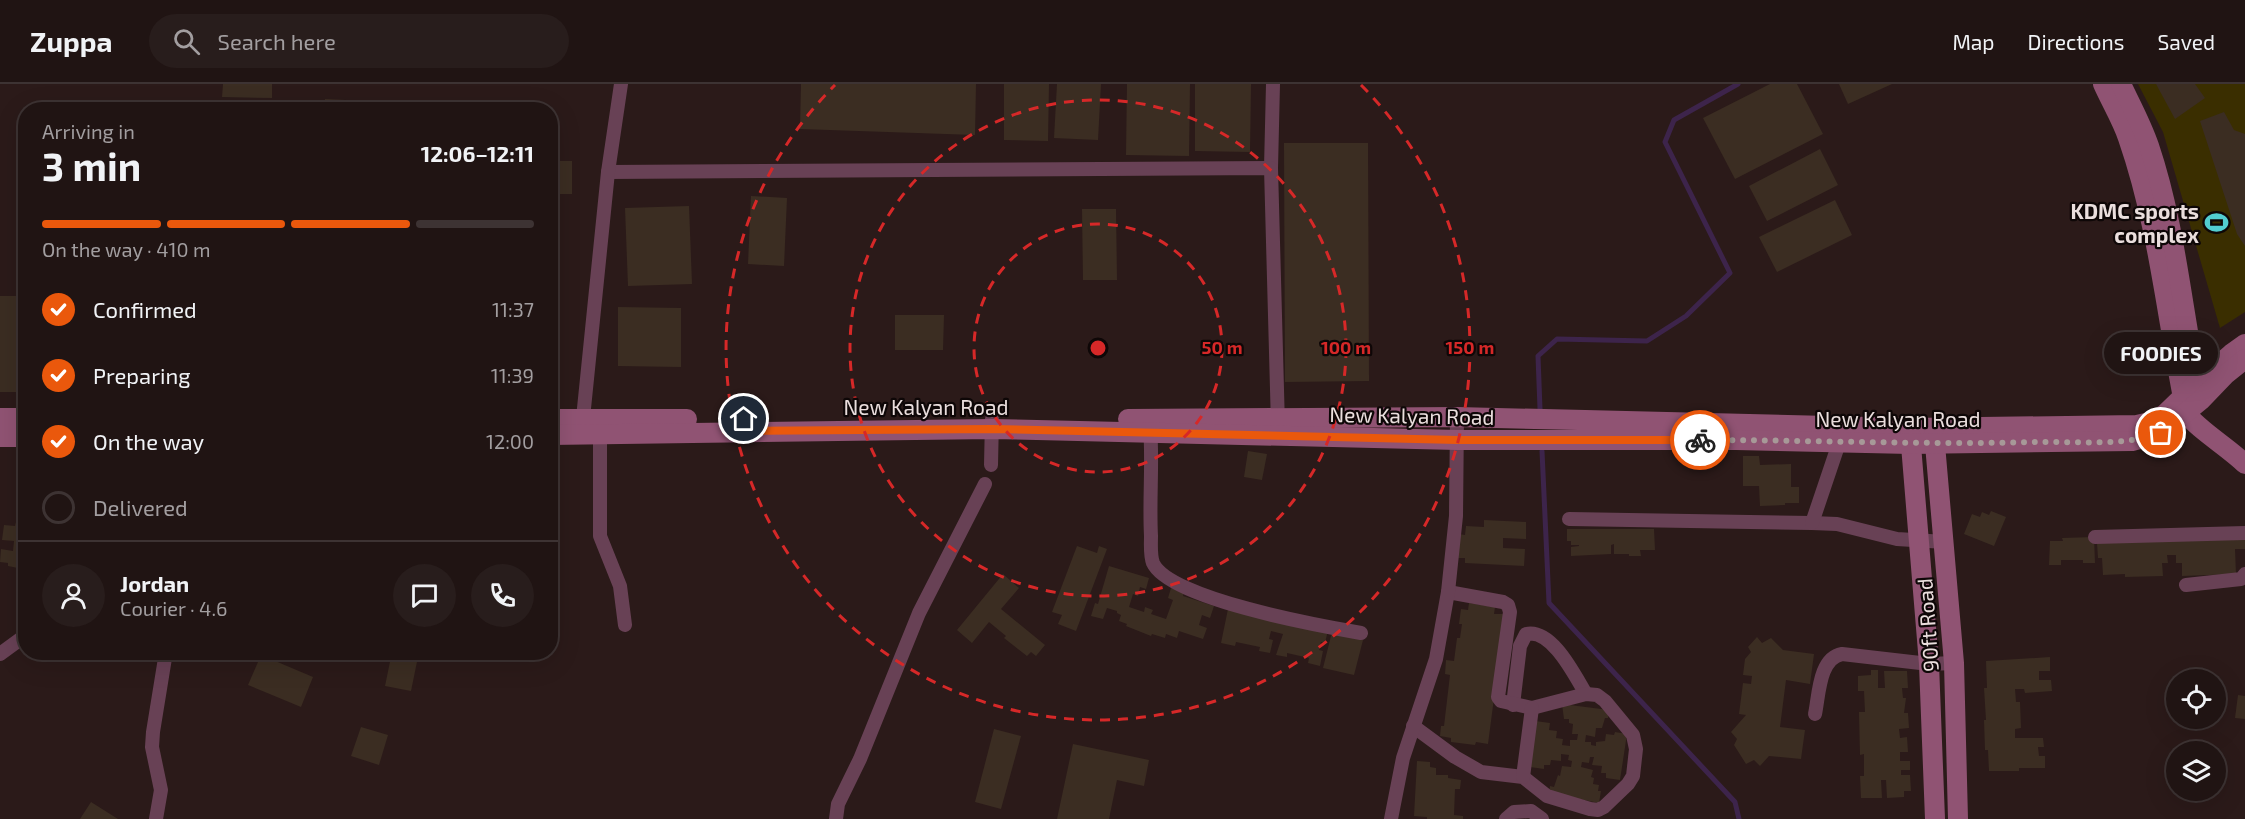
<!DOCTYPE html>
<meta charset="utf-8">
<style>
body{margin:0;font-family:"Exo 2",sans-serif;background:#281d1c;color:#f1f3f6;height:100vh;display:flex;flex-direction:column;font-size:22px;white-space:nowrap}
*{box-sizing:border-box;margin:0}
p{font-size:20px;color:#a29ea0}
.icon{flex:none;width:33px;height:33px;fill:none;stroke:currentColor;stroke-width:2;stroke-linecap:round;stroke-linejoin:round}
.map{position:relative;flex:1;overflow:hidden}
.details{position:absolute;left:18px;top:18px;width:540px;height:558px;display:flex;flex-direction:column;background:#201413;border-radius:24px;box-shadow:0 6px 24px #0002,0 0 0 2px #3d3333}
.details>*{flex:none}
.tools{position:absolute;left:2166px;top:585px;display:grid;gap:12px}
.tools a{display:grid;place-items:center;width:60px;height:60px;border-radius:50%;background:#201413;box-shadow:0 6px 24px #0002,0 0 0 2px #3d3333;font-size:30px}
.pin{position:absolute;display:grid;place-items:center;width:51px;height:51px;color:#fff;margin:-26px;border:3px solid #fff;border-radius:50%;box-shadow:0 2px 6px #0007}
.courier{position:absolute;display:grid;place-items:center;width:60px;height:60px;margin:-30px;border:4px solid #ea580c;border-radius:50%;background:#fff;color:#222;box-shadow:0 2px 8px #0007}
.bubble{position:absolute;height:42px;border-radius:21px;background:#201413;box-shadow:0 6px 24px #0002,0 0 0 2px #3d3333;font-size:20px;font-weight:700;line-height:42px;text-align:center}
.head em{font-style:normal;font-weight:700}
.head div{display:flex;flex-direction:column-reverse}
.head{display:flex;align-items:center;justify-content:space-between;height:102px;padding:0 24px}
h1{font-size:39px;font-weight:700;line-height:45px}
.bar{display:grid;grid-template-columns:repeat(4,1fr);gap:9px 6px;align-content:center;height:72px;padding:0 24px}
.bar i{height:8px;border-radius:4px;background:#3d3333}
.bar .selected{background:#ea580c}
.bar p{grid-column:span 4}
.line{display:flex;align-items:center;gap:15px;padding:0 24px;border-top:2px solid #3d3333}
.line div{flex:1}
.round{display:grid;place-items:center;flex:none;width:63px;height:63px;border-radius:32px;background:#281d1c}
ol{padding:0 24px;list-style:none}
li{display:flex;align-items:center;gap:18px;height:66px}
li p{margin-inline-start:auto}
li .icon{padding:6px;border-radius:50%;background:#ea580c;color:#fff;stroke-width:4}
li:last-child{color:#a29ea0}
li i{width:33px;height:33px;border:3px solid #3d3333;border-radius:50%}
header{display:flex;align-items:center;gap:36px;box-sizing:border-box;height:84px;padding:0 30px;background:#201413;border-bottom:2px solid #3d3333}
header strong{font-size:28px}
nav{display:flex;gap:33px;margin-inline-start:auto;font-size:21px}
.search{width:420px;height:54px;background:#281d1c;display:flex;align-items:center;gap:15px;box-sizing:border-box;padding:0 21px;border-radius:33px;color:#a29ea0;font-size:22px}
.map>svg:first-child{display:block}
.green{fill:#3a2e00}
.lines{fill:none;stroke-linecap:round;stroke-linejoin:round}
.stream{stroke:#3d244b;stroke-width:5}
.building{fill:#3b2d22}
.street{stroke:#684155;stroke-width:14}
.secondary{stroke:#905373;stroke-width:20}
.done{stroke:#a79998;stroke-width:6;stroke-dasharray:0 10.8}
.route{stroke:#ea580c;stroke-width:8}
.ring{fill:none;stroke:#d62828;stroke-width:3;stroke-dasharray:10 8}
.labels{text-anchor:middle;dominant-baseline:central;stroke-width:4.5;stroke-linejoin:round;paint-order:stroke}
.poi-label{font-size:21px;font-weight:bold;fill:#eadedd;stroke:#0e0707;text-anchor:end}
.street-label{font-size:21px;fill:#eadedd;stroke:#0e0707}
.centre{fill:#d62828;stroke:#0e0707;stroke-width:3}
.ring-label{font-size:18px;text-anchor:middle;font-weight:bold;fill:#d62828;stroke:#0e0707;stroke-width:4.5;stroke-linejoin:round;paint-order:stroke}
</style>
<header>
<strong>Zuppa</strong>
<div class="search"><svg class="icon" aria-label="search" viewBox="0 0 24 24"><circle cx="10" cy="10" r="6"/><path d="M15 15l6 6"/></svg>Search here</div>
<nav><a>Map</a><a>Directions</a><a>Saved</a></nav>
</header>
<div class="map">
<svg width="2245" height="735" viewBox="0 0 2245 735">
<rect width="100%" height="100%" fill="#2b1a19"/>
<polygon class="green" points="2138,0 2245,0 2245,228 2220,244 2163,48"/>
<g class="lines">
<g class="stream">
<polyline points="1540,325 1538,272 1557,255 1647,257 1686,232 1730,189 1665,58 1674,36 1738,0"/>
<polyline points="1542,367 1549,519 1735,718 1739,735"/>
</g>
</g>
<g class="building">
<polygon points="223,0 272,0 272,14 222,13"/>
<polygon points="801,0 976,0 975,51 800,45"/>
<polygon points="1004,0 1049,0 1048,57 1004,56"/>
<polygon points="1057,0 1101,0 1098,56 1054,54"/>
<polygon points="1127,0 1190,0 1189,72 1126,71"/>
<polygon points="1195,0 1251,0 1250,68 1195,67"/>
<polygon points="1770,0 1797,0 1823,50 1735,95 1703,34"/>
<polygon points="1839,0 1892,0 1848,20"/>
<polygon points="2156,0 2195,0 2205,14 2175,35"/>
<polygon points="325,15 366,17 365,26 325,26"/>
<polygon points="2224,28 2234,46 2245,50 2245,162 2237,150 2200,37"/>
<polygon points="1284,59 1368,59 1369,297 1285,298"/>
<polygon points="1820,65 1838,101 1767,137 1749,102"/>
<rect x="550" y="77" width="22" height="33"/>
<polygon points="751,112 787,114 784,182 748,180"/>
<polygon points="1835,116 1852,151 1777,188 1759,153"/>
<polygon points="689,122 692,200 628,202 625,124"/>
<polygon points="1082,125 1116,125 1117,196 1083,196"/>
<rect x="0" y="212" width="26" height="96"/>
<polygon points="618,223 681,224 681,283 618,282"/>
<polygon points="895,231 944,231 943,266 895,266"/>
<polygon points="1248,367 1267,370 1262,396 1244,393"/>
<polygon points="1743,372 1759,372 1760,381 1791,380 1791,403 1799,403 1799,419 1785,419 1785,421 1760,422 1759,402 1743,402"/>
<polygon points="1991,427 2006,433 1994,462 1964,450 1972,430 1980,433 1982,428 1989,431"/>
<polygon points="1484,436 1526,438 1526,455 1503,454 1503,464 1525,465 1524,482 1465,479 1465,474 1458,474 1459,450 1465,451 1466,442 1484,443"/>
<polygon points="16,438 23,439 22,442 26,443 26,481 18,481 18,484 8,482 8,479 0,478 1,465 13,467 14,457 2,456 4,441 15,442"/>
<polygon points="1567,445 1654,445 1655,466 1640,466 1641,472 1629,472 1629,470 1614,470 1614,460 1611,461 1611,470 1571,472 1571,463 1579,462 1579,461 1571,461 1571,457 1567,457"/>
<polygon points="2094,453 2095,479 2083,479 2083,476 2061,476 2061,481 2049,481 2050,457 2063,457 2062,454"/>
<polygon points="2245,453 2245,465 2235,465 2236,490 2182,492 2182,479 2176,479 2176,471 2167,471 2168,479 2162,479 2163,492 2125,493 2125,490 2103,491 2102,474 2098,474 2097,459"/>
<polygon points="1077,462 1097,469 1099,462 1107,465 1076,547 1058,540 1062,531 1052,528"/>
<polygon points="1109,482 1149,494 1146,505 1140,503 1138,512 1133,510 1129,523 1144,528 1145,523 1153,526 1151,530 1166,535 1173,516 1168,514 1171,504 1184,508 1183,512 1214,522 1210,534 1202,531 1199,541 1207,544 1203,555 1179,547 1177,554 1166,550 1165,554 1152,550 1151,552 1126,542 1127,540 1119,537 1121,531 1117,529 1117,527 1107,524 1103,535 1091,532 1095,519 1098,520"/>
<polygon points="1003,490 1019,504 1001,525 1045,561 1036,572 1031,568 1027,572 1004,554 1006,552 989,538 972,559 957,546"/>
<polygon points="1469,519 1495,523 1494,530 1505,530 1488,660 1476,658 1475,661 1451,658 1451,654 1440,652 1441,642 1444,642 1450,591 1445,590 1446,576 1454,577 1457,554 1460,554 1462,540 1459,540 1461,525 1468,526"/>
<polygon points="1228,525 1328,546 1325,559 1321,558 1319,566 1323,567 1320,582 1308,579 1309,574 1287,569 1287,573 1276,571 1283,550 1271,547 1269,555 1273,556 1270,569 1259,567 1260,563 1236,558 1235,562 1221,559"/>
<polygon points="1332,548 1363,556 1354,591 1323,584"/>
<polygon points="1757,553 1762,559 1771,554 1783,566 1814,570 1810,600 1786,596 1780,643 1805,646 1801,675 1769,672 1760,682 1754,676 1746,680 1734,661 1737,655 1731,648 1746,631 1739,630 1743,599 1751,600 1752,592 1743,591 1745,575 1751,568 1748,563"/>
<polygon points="392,568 419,568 411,607 385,602"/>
<polygon points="261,571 313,593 301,623 248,601"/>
<polygon points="2050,573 2050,587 2039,587 2039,596 2051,596 2052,607 2025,609 2024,605 2015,605 2016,618 2020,618 2021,644 2015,645 2015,654 2043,654 2044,663 2038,663 2039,672 2045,672 2045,684 2019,684 2019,687 1989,687 1988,666 1985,666 1984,636 1986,636 1984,604 1987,604 1986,577"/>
<polygon points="1871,586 1878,586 1878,604 1885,604 1884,587 1907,587 1908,604 1902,604 1903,614 1906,614 1904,629 1908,629 1909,644 1899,645 1900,654 1907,653 1908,668 1900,668 1900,677 1910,677 1910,686 1901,686 1901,691 1910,691 1911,707 1904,707 1904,713 1887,714 1886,696 1881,696 1882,714 1861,714 1860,692 1864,692 1864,670 1860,671 1859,628 1865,628 1864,607 1858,607 1858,592 1871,591"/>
<polygon points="2238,611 2245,612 2245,635 2235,634"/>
<polygon points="1562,620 1609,626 1608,634 1605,634 1602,644 1596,644 1595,653 1586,651 1585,658 1591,658 1591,661 1596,662 1596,658 1605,657 1606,650 1614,651 1615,648 1627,650 1620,696 1606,694 1606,689 1601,689 1602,682 1592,681 1594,673 1590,673 1589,679 1582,678 1581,683 1593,686 1591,693 1594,694 1593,700 1599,701 1598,707 1601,707 1599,719 1549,709 1550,702 1554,703 1558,691 1560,692 1562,682 1571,683 1572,677 1568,676 1569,671 1561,670 1561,677 1551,676 1550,681 1544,681 1544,685 1530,683 1535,637 1550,639 1549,646 1557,647 1556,654 1563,655 1562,661 1570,662 1570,656 1577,656 1578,650 1572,650 1573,640 1569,639 1569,635 1564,635"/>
<polygon points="361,643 388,651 379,681 351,672"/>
<polygon points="994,645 1021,652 1001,725 975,718"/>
<polygon points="1073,660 1149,676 1144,702 1117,696 1109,735 1057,735"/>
<polygon points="1417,677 1430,678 1430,683 1436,684 1436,691 1448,691 1448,694 1461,696 1460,705 1455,705 1454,731 1463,732 1463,735 1427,735 1427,733 1414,732"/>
<polygon points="91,718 118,735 80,735"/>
</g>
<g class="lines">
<g class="street">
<polyline points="1271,84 1273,0"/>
<polyline points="608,88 1271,84 1278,342"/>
<path d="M1150,342C1153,378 1149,415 1151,452C1151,460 1150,471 1153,479C1169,515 1321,542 1361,549"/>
<polyline points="582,344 608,88 621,0"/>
<polyline points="600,344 600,452 620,502 625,541"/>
<polyline points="991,381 992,335"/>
<polyline points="1569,435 1812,439 1837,440 1897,455 1945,458"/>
<polyline points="1812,439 1839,359"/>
<polyline points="2095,453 2245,449"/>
<polyline points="2186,501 2241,495 2245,490"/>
<polyline points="0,570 26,551"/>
<path d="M1513,621L1520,562L1526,550C1552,544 1575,592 1586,610"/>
<path d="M1815,630C1819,611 1819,574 1842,570L1929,580L1954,579"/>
<polyline points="1413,642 1455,673 1481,688 1523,693 1547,712 1590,725 1598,726 1604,723 1628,700 1633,692 1636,665 1633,651 1605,617 1597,611 1586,610 1532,624 1501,617 1498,613 1510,528 1508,521 1503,518 1448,508"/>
<polyline points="1523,693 1532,624"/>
<polyline points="156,735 161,706 152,663 153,648 166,568"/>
<polyline points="836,735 838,720 860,675 919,529 985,400"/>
<polyline points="1391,735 1403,674 1436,575 1448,508 1456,432 1457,333"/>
<polyline points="1506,735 1514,728 1531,727 1542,735"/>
</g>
<g class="secondary">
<path d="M2103,0C2111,18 2122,36 2128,54C2159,143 2167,237 2186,329C2197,345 2229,364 2245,380"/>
<path d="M2121,0C2131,21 2142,41 2149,62C2176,142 2182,227 2199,308"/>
<polyline points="0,334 26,334"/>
<polyline points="550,335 687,335"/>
<polyline points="1128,335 1457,333 1910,344 2137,341 2154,337 2165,330 2197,299 2231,270 2245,260"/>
<polyline points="1910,349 1929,580 1935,735"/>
<polyline points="1934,349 1954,579 1958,735"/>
<polyline points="550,351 992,345 1457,356 1736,356 1910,360 2132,357 2161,349 2201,316 2225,291 2245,275"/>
<polyline points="0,353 26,353"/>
</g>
</g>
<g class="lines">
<path class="done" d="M1700,356C1811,356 1923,361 2034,358C2076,357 2121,363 2161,349"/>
<polyline class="route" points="744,335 725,335 726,347 992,345 1457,356 1700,356"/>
</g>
<g class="ring">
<circle cx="1098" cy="264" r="124"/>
<circle cx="1098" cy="264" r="248"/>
<path d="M1361 1A372 372 0 1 1 835 1"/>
</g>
<defs>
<symbol id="stadium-bare" viewBox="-9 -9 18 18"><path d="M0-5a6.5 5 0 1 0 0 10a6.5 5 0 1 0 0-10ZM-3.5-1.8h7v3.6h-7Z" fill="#52cdd0" stroke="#0e0707" stroke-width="2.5" paint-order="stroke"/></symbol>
</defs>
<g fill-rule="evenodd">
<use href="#stadium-bare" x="2200" y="122" width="33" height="33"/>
</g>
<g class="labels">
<g class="poi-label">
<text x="2199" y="126">KDMC sports<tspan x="2199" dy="24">complex</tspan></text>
</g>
<g class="street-label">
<text x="926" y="322">New Kalyan Road</text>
<text transform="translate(1412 331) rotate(1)">New Kalyan Road</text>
<text x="1898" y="334">New Kalyan Road</text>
<text transform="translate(1927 541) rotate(-94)">90ft Road</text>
</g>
</g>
<circle cx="1098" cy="264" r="9" class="centre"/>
<g class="ring-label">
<text x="1222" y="270">50 m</text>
<text x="1346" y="270">100 m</text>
<text x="1470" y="270">150 m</text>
</g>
</svg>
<div class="tools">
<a><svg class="icon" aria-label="locate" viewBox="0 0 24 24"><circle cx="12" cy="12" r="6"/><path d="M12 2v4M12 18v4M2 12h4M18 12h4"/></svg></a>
<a><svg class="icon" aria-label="layers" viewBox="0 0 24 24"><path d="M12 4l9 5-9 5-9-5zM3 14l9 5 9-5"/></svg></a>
</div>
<div class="pin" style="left:2161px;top:349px;background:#ea580c"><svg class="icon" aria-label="bag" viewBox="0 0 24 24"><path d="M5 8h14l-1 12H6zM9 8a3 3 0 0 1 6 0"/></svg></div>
<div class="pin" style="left:744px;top:335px;background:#1f2937"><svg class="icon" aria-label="home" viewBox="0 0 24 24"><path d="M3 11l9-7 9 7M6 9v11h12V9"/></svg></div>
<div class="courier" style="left:1700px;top:356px"><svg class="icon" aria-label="bike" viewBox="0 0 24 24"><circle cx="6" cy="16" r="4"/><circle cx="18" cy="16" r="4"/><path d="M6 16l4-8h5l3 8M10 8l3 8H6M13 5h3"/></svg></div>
<div class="bubble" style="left:2104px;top:248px;width:114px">FOODIES</div>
<section class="details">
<div class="head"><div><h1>3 min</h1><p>Arriving in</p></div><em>12:06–12:11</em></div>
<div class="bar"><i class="selected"></i><i class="selected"></i><i class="selected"></i><i></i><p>On the way · 410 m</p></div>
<ol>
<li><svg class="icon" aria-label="check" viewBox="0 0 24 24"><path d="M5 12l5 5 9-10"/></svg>Confirmed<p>11:37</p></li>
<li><svg class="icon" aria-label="check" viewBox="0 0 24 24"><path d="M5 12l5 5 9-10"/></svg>Preparing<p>11:39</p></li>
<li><svg class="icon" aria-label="check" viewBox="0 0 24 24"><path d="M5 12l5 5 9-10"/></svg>On the way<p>12:00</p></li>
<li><i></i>Delivered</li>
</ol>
<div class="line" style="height:108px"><a class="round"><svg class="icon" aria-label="person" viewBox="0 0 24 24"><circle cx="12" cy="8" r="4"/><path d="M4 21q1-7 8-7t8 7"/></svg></a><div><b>Jordan</b><p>Courier · 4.6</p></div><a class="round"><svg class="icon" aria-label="chat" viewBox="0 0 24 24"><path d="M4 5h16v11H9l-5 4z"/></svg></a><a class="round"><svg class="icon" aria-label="phone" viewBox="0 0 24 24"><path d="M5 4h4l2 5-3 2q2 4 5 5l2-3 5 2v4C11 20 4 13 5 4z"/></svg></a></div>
</section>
</div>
